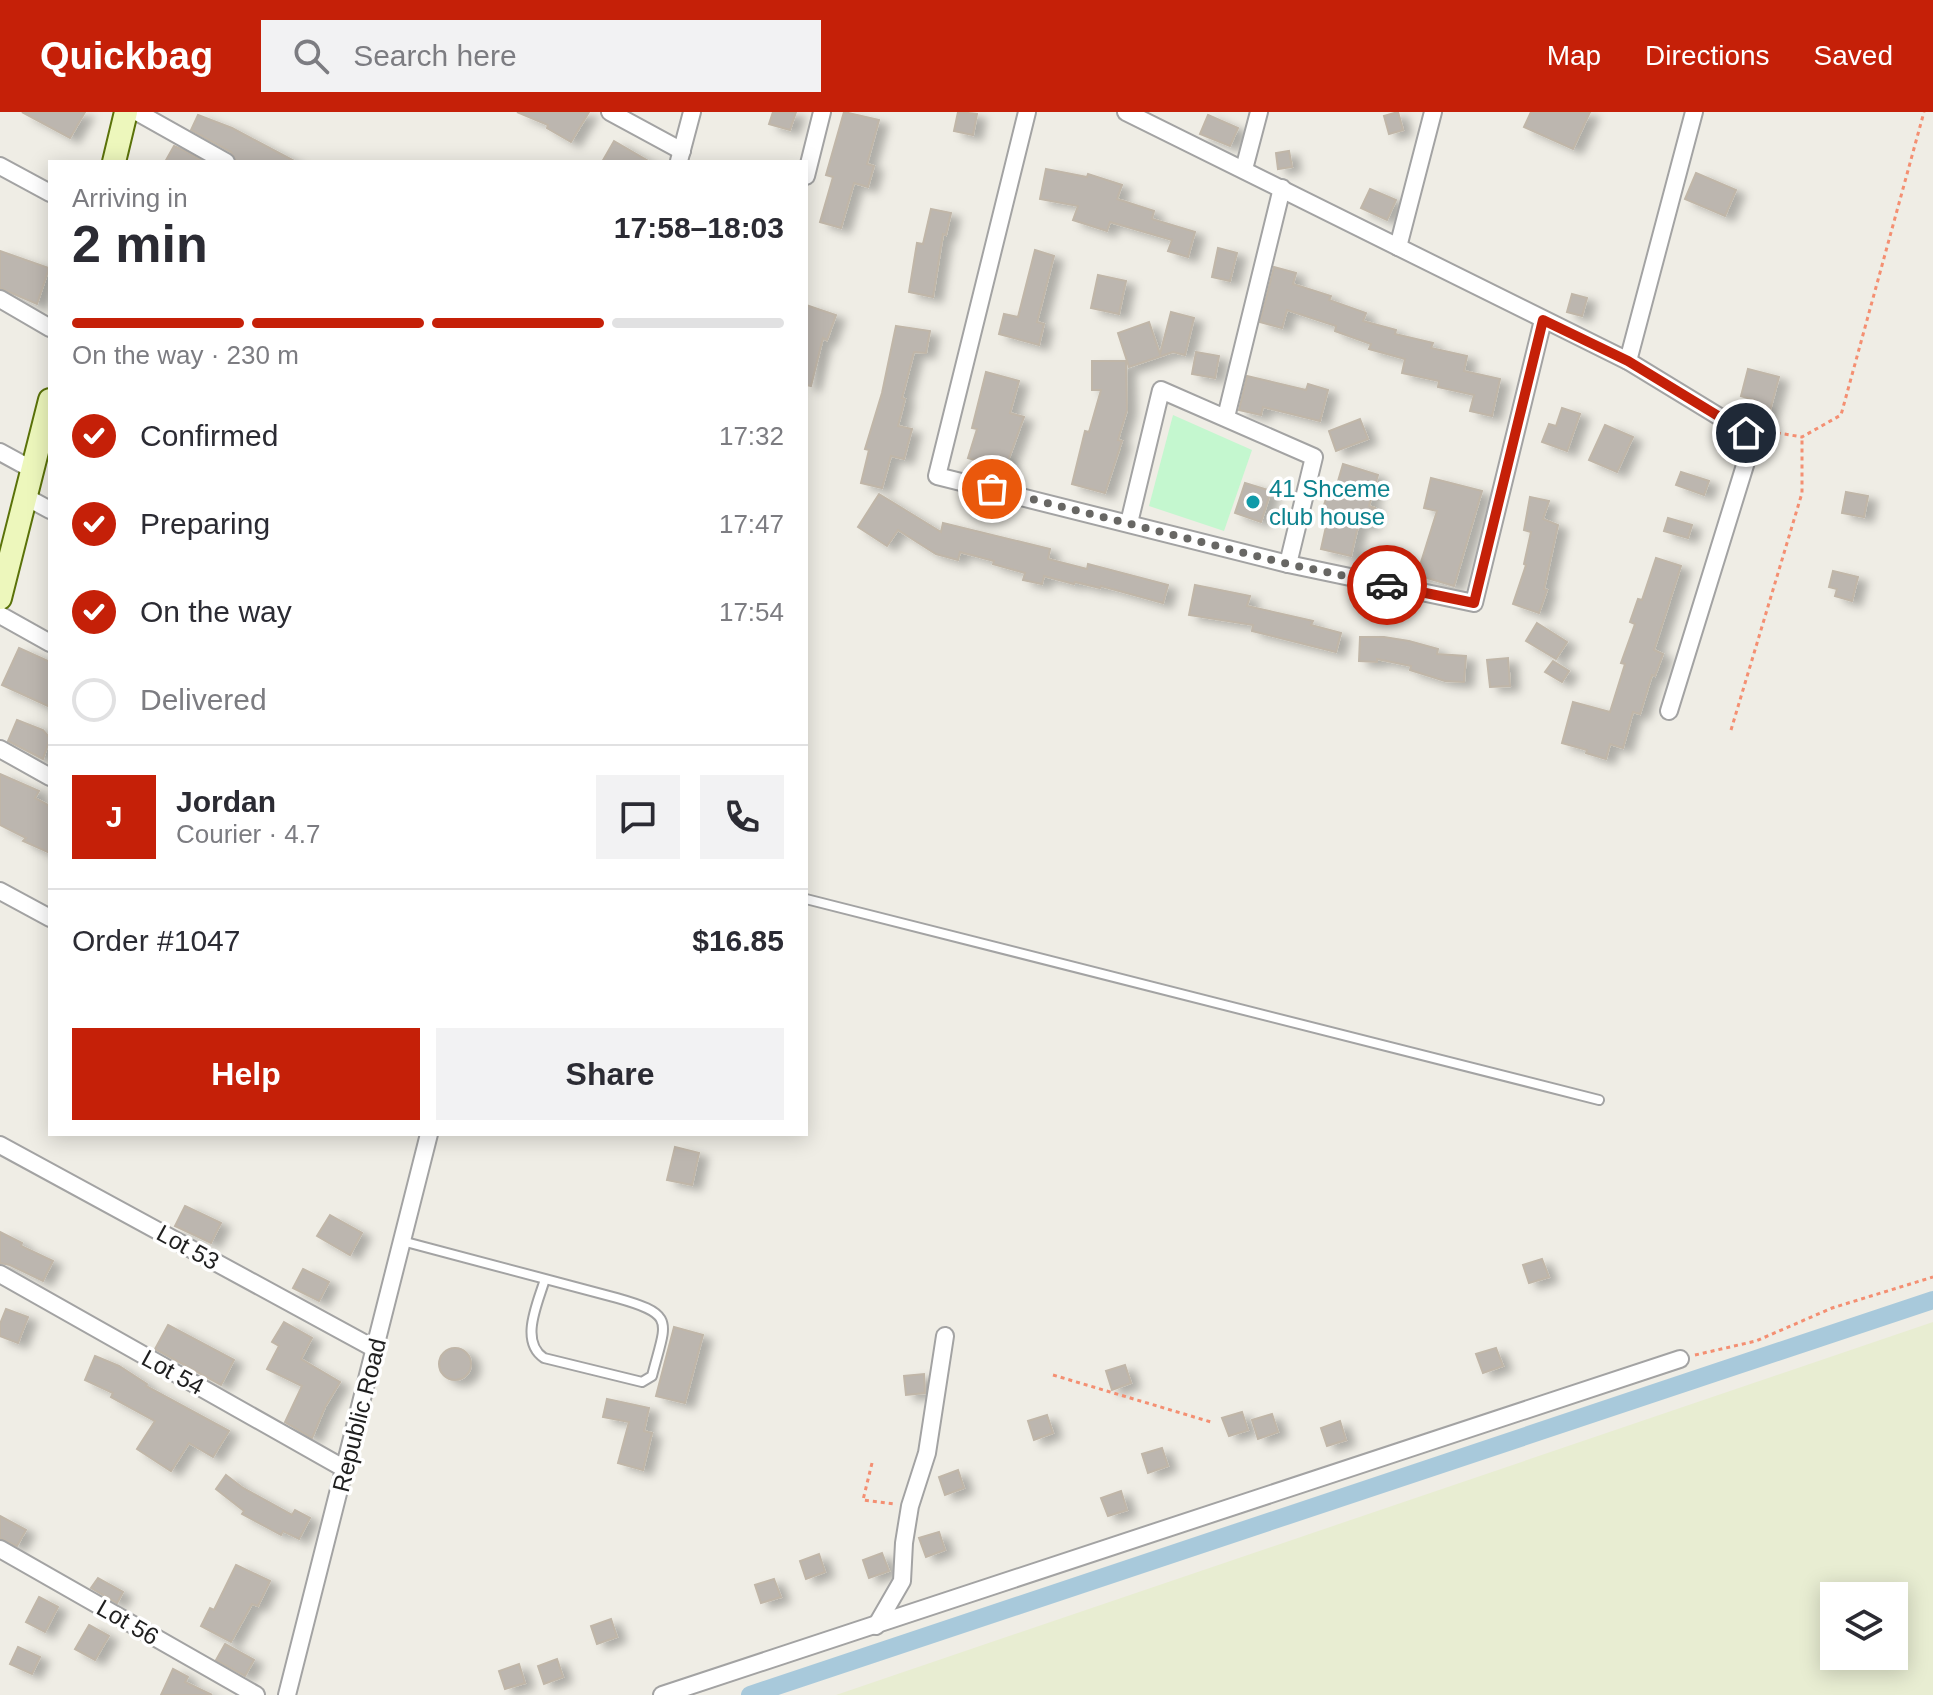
<!DOCTYPE html>
<meta charset="utf-8">
<style>
body{margin:0;font-family:Helvetica,sans-serif;background:#f2f2f3;color:#2b2b33;height:100vh;display:flex;flex-direction:column;font-size:30px;white-space:nowrap}
*{box-sizing:border-box;margin:0}
p{font-size:26px;color:#7c7c81}
.icon{flex:none;width:44px;height:44px;fill:none;stroke:currentColor;stroke-width:2;stroke-linecap:round;stroke-linejoin:round}
.map{position:relative;flex:1;overflow:hidden}
.side{position:absolute;left:48px;top:48px;width:760px;height:976px;display:flex;flex-direction:column;background:#fff;border-radius:0px;box-shadow:0 4px 20px #0003}
.side>*{flex:none}
.buttons{position:absolute;left:1820px;top:1470px;display:grid;gap:16px}
.buttons a{display:grid;place-items:center;width:88px;height:88px;border-radius:0px;background:#fff;box-shadow:0 4px 20px #0003;font-size:40px}
.pin{position:absolute;display:grid;place-items:center;width:68px;height:68px;color:#fff;margin:-34px;border:4px solid #fff;border-radius:50%;box-shadow:0 2px 8px #0007}
.courier{position:absolute;display:grid;place-items:center;width:80px;height:80px;margin:-40px;border:6px solid #c52008;border-radius:50%;background:#fff;color:#222;box-shadow:0 2px 10px #0007}
.headline em{font-style:normal;font-weight:600}
.headline div{display:flex;flex-direction:column-reverse}
.headline{display:flex;align-items:center;justify-content:space-between;height:136px;padding:0 24px}
h1{font-size:52px;font-weight:600;line-height:60px}
.bar{display:grid;grid-template-columns:repeat(4,1fr);gap:12px 8px;align-content:center;height:96px;padding:0 24px}
.bar i{height:10px;border-radius:6px;background:#e1e1e2}
.bar .on{background:#c52008}
.bar p{grid-column:span 4}
.line{display:flex;align-items:center;gap:20px;padding:0 24px;border-top:2px solid #e1e1e2}
.line div{flex:1}
.round{display:grid;place-items:center;flex:none;width:84px;height:84px;border-radius:0px;background:#f2f2f3}
ol{padding:0 24px;list-style:none}
li{display:flex;align-items:center;gap:24px;height:88px}
li p{margin-inline-start:auto}
li .icon{padding:8px;border-radius:50%;background:#c52008;color:#fff;stroke-width:4}
li:last-child{color:#7c7c81}
li i{width:44px;height:44px;border:4px solid #e1e1e2;border-radius:50%}
.primary-button{display:flex;gap:16px;margin-top:auto;padding:16px 24px}
.primary-button a{flex:1;height:92px;border-radius:0px;background:#c52008;color:#fff;font-size:32px;font-weight:600;line-height:92px;text-align:center}
.primary-button a+a{background:#f2f2f3;color:#2b2b33}
header{display:flex;align-items:center;gap:48px;box-sizing:border-box;height:112px;padding:0 40px;background:#c52008;color:#fff}
header strong{font-size:38px}
nav{display:flex;gap:44px;margin-inline-start:auto;font-size:28px}
.search{width:560px;height:72px;background:#f2f2f3;display:flex;align-items:center;gap:20px;box-sizing:border-box;padding:0 28px;border-radius:0px;color:#7c7c81;font-size:30px}
.map>svg:first-child{display:block}
.farmland{fill:#e8edd2;fill-rule:evenodd}
.park{fill:#c4f7cf}
.lines{fill:none;stroke-linecap:round;stroke-linejoin:round}
.canal{stroke:#a8c9db;stroke-width:18}
.building{fill:#bcb6af;stroke:#c0b6a8;stroke-width:2;filter:url(#shadow)}
.lane-casing{stroke:#a3a3a3;stroke-width:12}
.street-casing{stroke:#a3a3a3;stroke-width:20}
.secondary-casing{stroke:#5a7209;stroke-width:26}
.path{stroke:#f48f72;stroke-width:3;stroke-dasharray:4 4;stroke-linecap:butt}
.lane{stroke:#fff;stroke-width:8}
.street{stroke:#fff;stroke-width:16}
.secondary{stroke:#edf7bc;stroke-width:22}
.done{stroke:#686764;stroke-width:8;stroke-dasharray:0 14.4}
.route{stroke:#c52008;stroke-width:10}
.culture-dot{fill:#0f9aa8;stroke:#fff;stroke-width:3}
.labels{text-anchor:middle;dominant-baseline:central;stroke-width:7;stroke-linejoin:round;paint-order:stroke}
.culture-label{font-size:24px;fill:#0d838f;stroke:#fff;text-anchor:start}
.street-label{font-size:24px;fill:#1f1f1f;stroke:#fff}
</style>
<header>
<strong>Quickbag</strong>
<div class="search"><svg class="icon" aria-label="search" viewBox="0 0 24 24"><circle cx="10" cy="10" r="6"/><path d="M15 15l6 6"/></svg>Search here</div>
<nav><a>Map</a><a>Directions</a><a>Saved</a></nav>
</header>
<div class="map">
<svg width="1933" height="1583" viewBox="0 0 1933 1583">
<defs>
<filter id="shadow"><feDropShadow dx="9" dy="5" stdDeviation="4" flood-color="#0004"/></filter>
</defs>
<rect width="100%" height="100%" fill="#efede5"/>
<path class="farmland" d="M1933,1210V1583H836ZM1834,1484H1894V1544H1834Z"/>
<polygon class="park" points="1173,303 1252,338 1224,419 1149,394"/>
<g class="lines">
<polyline class="canal" points="750,1583 1933,1188"/>
</g>
<g class="building">
<polygon points="22,0 85,0 70,26"/>
<polygon points="517,0 589,0 571,30 547,16 548,13"/>
<polygon points="773,0 796,0 790,18 769,12"/>
<polygon points="844,0 879,8 867,52 874,54 868,75 854,71 841,116 820,110 833,65 826,63"/>
<polygon points="958,0 977,2 973,23 954,19"/>
<polygon points="1398,0 1403,18 1389,22 1384,4"/>
<polygon points="1531,0 1590,0 1573,37 1524,15"/>
<polygon points="198,3 232,16 296,50 237,50 231,40 191,18"/>
<polygon points="1208,3 1238,16 1230,34 1200,22"/>
<polygon points="614,29 650,50 602,50"/>
<polygon points="174,34 183,38 204,50 165,50"/>
<polygon points="1289,39 1292,55 1278,57 1276,41"/>
<polygon points="1046,57 1087,65 1088,62 1122,73 1117,87 1154,99 1152,107 1195,120 1188,145 1168,139 1172,128 1110,110 1107,119 1073,108 1078,94 1040,87"/>
<polygon points="1696,61 1736,78 1725,104 1685,87"/>
<polygon points="1370,77 1396,88 1387,108 1361,96"/>
<polygon points="931,97 951,101 946,123 943,122 933,185 909,180 917,131 923,132"/>
<polygon points="1218,136 1237,141 1230,169 1212,165"/>
<polygon points="1035,138 1054,144 1037,210 1044,212 1039,233 999,222 1004,202 1018,205"/>
<polygon points="0,139 49,156 37,192 0,176"/>
<polygon points="1274,155 1296,161 1293,172 1331,184 1329,188 1366,201 1363,209 1396,218 1395,222 1433,231 1431,236 1467,244 1464,259 1500,267 1492,304 1470,299 1474,283 1438,275 1439,269 1402,261 1405,247 1369,237 1371,232 1335,219 1336,214 1287,198 1282,216 1260,210"/>
<polygon points="1098,163 1126,169 1119,202 1091,196"/>
<polygon points="1572,182 1587,186 1582,204 1567,200"/>
<polygon points="806,193 836,203 827,228 823,226 811,274 806,273"/>
<polygon points="1171,200 1194,206 1185,243 1173,240 1129,255 1118,221 1149,210 1160,242"/>
<polygon points="896,214 930,219 926,241 914,240 902,286 905,287 898,314 912,317 904,347 891,344 882,376 861,371 869,338 865,337 882,281"/>
<polygon points="1196,240 1219,244 1215,266 1192,262"/>
<polygon points="1092,249 1126,249 1127,298 1118,328 1122,329 1105,381 1072,372 1085,319 1089,320 1101,278 1092,278"/>
<polygon points="1748,257 1779,265 1769,302 1751,297 1754,288 1741,284"/>
<polygon points="986,260 1019,269 1010,301 1024,305 1005,357 968,346 977,317 972,316"/>
<polygon points="1247,264 1306,278 1308,272 1328,278 1320,309 1263,295 1261,303 1239,298"/>
<polygon points="1562,296 1580,302 1567,339 1542,330 1549,312 1556,314"/>
<polygon points="1360,307 1368,327 1336,339 1329,319"/>
<polygon points="1605,313 1633,325 1617,360 1589,348"/>
<polygon points="1343,352 1378,363 1369,394 1375,396 1370,414 1359,410 1351,444 1321,437 1329,401 1322,399 1328,381 1334,383"/>
<polygon points="1681,360 1709,369 1704,383 1676,373"/>
<polygon points="1431,366 1482,379 1454,474 1417,463 1437,399 1424,396"/>
<polygon points="1245,371 1271,379 1261,410 1235,401"/>
<polygon points="1846,380 1868,384 1864,405 1842,401"/>
<polygon points="879,382 941,420 943,411 1050,437 1048,447 1087,457 1088,452 1168,473 1163,491 1101,474 1100,476 1075,470 1074,472 1044,464 1042,472 1023,468 1025,461 993,452 994,449 960,440 958,448 936,442 898,418 887,434 858,415"/>
<polygon points="1530,385 1549,389 1543,407 1558,413 1544,477 1547,478 1539,501 1513,492 1526,453 1524,452 1531,420 1524,418"/>
<polygon points="1668,406 1692,413 1688,426 1664,419"/>
<polygon points="1656,446 1681,454 1654,538 1663,542 1655,564 1652,563 1640,602 1633,600 1623,636 1610,632 1606,647 1586,641 1587,638 1562,631 1573,590 1610,600 1625,552 1621,551 1635,512 1630,510 1638,487 1642,488"/>
<polygon points="1833,459 1858,465 1852,489 1835,484 1837,477 1829,475"/>
<polygon points="1195,473 1250,484 1247,494 1313,509 1311,513 1341,521 1336,540 1252,519 1253,513 1189,503"/>
<polygon points="1537,511 1567,530 1556,547 1526,529"/>
<polygon points="1360,525 1384,525 1409,529 1438,537 1437,542 1466,544 1464,570 1445,569 1410,558 1411,554 1377,547 1377,550 1359,549"/>
<polygon points="19,536 50,550 50,595 2,573"/>
<polygon points="1508,546 1510,574 1490,575 1487,548"/>
<polygon points="1553,549 1569,559 1562,570 1545,560"/>
<polygon points="17,608 43,618 50,626 43,647 8,629"/>
<polygon points="0,662 39,679 35,686 50,694 50,741 23,729 26,726 0,713"/>
<polygon points="675,1035 699,1041 692,1073 667,1068"/>
<polygon points="185,1094 221,1111 211,1131 175,1114"/>
<polygon points="330,1103 362,1121 350,1143 317,1124"/>
<polygon points="0,1120 22,1131 21,1134 53,1149 43,1169 10,1153 0,1151"/>
<polygon points="1542,1147 1549,1165 1529,1171 1523,1153"/>
<polygon points="303,1157 329,1170 319,1189 293,1176"/>
<polygon points="6,1197 28,1205 18,1231 0,1224 0,1212"/>
<polygon points="284,1210 312,1226 301,1247 340,1270 325,1295 312,1326 285,1310 302,1274 267,1257 279,1234 272,1230"/>
<polygon points="168,1213 234,1248 221,1273 155,1237"/>
<polygon points="674,1215 703,1223 685,1291 656,1284"/>
<circle cx="455" cy="1252" r="16"/>
<polygon points="1496,1236 1503,1254 1483,1261 1476,1242"/>
<polygon points="95,1244 119,1254 147,1272 146,1274 229,1319 213,1345 189,1331 171,1359 137,1337 155,1309 111,1285 113,1281 85,1268"/>
<polygon points="1125,1253 1131,1271 1112,1278 1106,1259"/>
<polygon points="924,1262 925,1281 906,1283 904,1264"/>
<polygon points="607,1287 649,1296 644,1319 652,1321 643,1358 618,1351 629,1310 603,1305"/>
<polygon points="1242,1300 1248,1318 1229,1324 1222,1306"/>
<polygon points="1272,1302 1278,1320 1258,1327 1252,1308"/>
<polygon points="1047,1303 1053,1321 1034,1328 1028,1309"/>
<polygon points="1340,1309 1346,1328 1327,1334 1321,1316"/>
<polygon points="1162,1336 1168,1354 1148,1361 1142,1342"/>
<polygon points="958,1358 964,1376 945,1383 939,1365"/>
<polygon points="226,1363 243,1376 292,1403 295,1398 310,1406 299,1427 283,1419 281,1423 242,1402 244,1399 216,1377"/>
<polygon points="1121,1379 1127,1398 1108,1404 1101,1386"/>
<polygon points="0,1404 26,1418 17,1434 0,1426"/>
<polygon points="939,1420 945,1438 926,1445 919,1426"/>
<polygon points="882,1441 889,1459 869,1466 863,1448"/>
<polygon points="819,1442 825,1460 806,1467 800,1449"/>
<polygon points="236,1453 270,1469 258,1494 252,1492 231,1530 201,1514 210,1496 214,1498"/>
<polygon points="98,1466 123,1480 117,1491 91,1476"/>
<polygon points="774,1467 781,1485 761,1491 755,1473"/>
<polygon points="39,1485 58,1495 45,1520 26,1510"/>
<polygon points="611,1507 617,1525 597,1532 591,1514"/>
<polygon points="89,1513 109,1524 95,1548 75,1537"/>
<polygon points="225,1532 254,1548 245,1564 216,1548"/>
<polygon points="18,1535 40,1545 32,1562 10,1552"/>
<polygon points="557,1547 563,1565 544,1572 538,1554"/>
<polygon points="519,1552 525,1571 505,1577 499,1559"/>
<polygon points="173,1557 188,1565 185,1570 212,1583 161,1583"/>
</g>
<g class="lines">
<defs>
<g id="lane">
<polyline points="806,787 1599,988"/>
<path d="M402,1129L617,1186C677,1203 666,1209 652,1264L642,1270L544,1246C519,1229 538,1191 545,1167"/>
</g>
<g id="street">
<polyline points="137,0 226,50"/>
<polyline points="610,0 682,39"/>
<polyline points="1027,0 937,364 1288,452 1474,491 1543,208"/>
<polyline points="1126,0 1628,249 1746,321 1746,350 1669,599"/>
<polyline points="679,49 692,0"/>
<polyline points="0,54 50,81"/>
<polyline points="1244,57 1259,0"/>
<polyline points="806,64 822,0"/>
<polyline points="1398,135 1433,0"/>
<polyline points="0,187 50,216"/>
<polyline points="1628,249 1694,0"/>
<polyline points="1226,305 1282,76"/>
<polyline points="0,340 33,358"/>
<polyline points="26,385 50,398"/>
<polyline points="1129,411 1161,278 1314,345 1288,452"/>
<polyline points="0,503 50,531"/>
<polyline points="0,637 50,665"/>
<polyline points="0,779 50,806"/>
<polyline points="0,1033 375,1237"/>
<polyline points="0,1162 345,1357"/>
<polyline points="0,1437 256,1583"/>
<polyline points="876,1514 902,1469 904,1431 910,1394 927,1341 945,1224"/>
<polyline points="287,1583 429,1022"/>
<polyline points="662,1583 1680,1247"/>
</g>
<g id="secondary">
<polyline points="114,50 126,0"/>
<polyline points="0,486 50,288"/>
</g>
</defs>
<use href="#lane" class="lane-casing"/>
<use href="#street" class="street-casing"/>
<use href="#secondary" class="secondary-casing"/>
<g class="path">
<polyline points="1761,318 1802,325 1841,303 1924,0"/>
<polyline points="1731,618 1802,381 1802,325"/>
<polyline points="1695,1243 1756,1229 1832,1196 1933,1165"/>
<polyline points="1053,1263 1211,1310"/>
<polyline points="872,1351 863,1388 895,1392"/>
</g>
<use href="#lane" class="lane"/>
<use href="#street" class="street"/>
<use href="#secondary" class="secondary"/>
</g>
<g class="lines">
<polyline class="done" points="992,377 1288,452 1387,473"/>
<polyline class="route" points="1387,473 1474,491 1543,208 1628,249 1746,321"/>
</g>
<circle class="culture-dot" cx="1253" cy="390" r="8"/>
<g class="labels">
<g class="culture-label">
<text x="1269" y="376">41 Shceme<tspan x="1269" dy="28">club house</tspan></text>
</g>
<g class="street-label">
<text transform="translate(188 1135) rotate(29)">Lot 53</text>
<text transform="translate(173 1260) rotate(29)">Lot 54</text>
<text transform="translate(359 1303) rotate(-76)">Republic Road</text>
<text transform="translate(128 1510) rotate(30)">Lot 56</text>
</g>
</g>
</svg>
<div class="buttons">
<a><svg class="icon" aria-label="layers" viewBox="0 0 24 24"><path d="M12 4l9 5-9 5-9-5zM3 14l9 5 9-5"/></svg></a>
</div>
<div class="pin" style="left:992px;top:377px;background:#ea580c"><svg class="icon" aria-label="bag" viewBox="0 0 24 24"><path d="M5 8h14l-1 12H6zM9 8a3 3 0 0 1 6 0"/></svg></div>
<div class="pin" style="left:1746px;top:321px;background:#1f2937"><svg class="icon" aria-label="home" viewBox="0 0 24 24"><path d="M3 11l9-7 9 7M6 9v11h12V9"/></svg></div>
<div class="courier" style="left:1387px;top:473px"><svg class="icon" aria-label="car" viewBox="0 0 24 24"><path d="M5 17H2v-5l4-1 3-4h7l3 4 3 1v5h-3M9 17h6M6 11h13"/><circle cx="7" cy="17" r="2"/><circle cx="17" cy="17" r="2"/></svg></div>
<section class="side">
<div class="headline"><div><h1>2 min</h1><p>Arriving in</p></div><em>17:58–18:03</em></div>
<div class="bar"><i class="on"></i><i class="on"></i><i class="on"></i><i></i><p>On the way · 230 m</p></div>
<ol>
<li><svg class="icon" aria-label="check" viewBox="0 0 24 24"><path d="M5 12l5 5 9-10"/></svg>Confirmed<p>17:32</p></li>
<li><svg class="icon" aria-label="check" viewBox="0 0 24 24"><path d="M5 12l5 5 9-10"/></svg>Preparing<p>17:47</p></li>
<li><svg class="icon" aria-label="check" viewBox="0 0 24 24"><path d="M5 12l5 5 9-10"/></svg>On the way<p>17:54</p></li>
<li><i></i>Delivered</li>
</ol>
<div class="line" style="height:144px"><b class="round" style="background:#c52008;color:#fff">J</b><div><b>Jordan</b><p>Courier · 4.7</p></div><a class="round"><svg class="icon" aria-label="chat" viewBox="0 0 24 24"><path d="M4 5h16v11H9l-5 4z"/></svg></a><a class="round"><svg class="icon" aria-label="phone" viewBox="0 0 24 24"><path d="M5 4h4l2 5-3 2q2 4 5 5l2-3 5 2v4C11 20 4 13 5 4z"/></svg></a></div>
<div class="line" style="height:104px"><div>Order #1047</div><b>$16.85</b></div>
<div class="primary-button"><a>Help</a><a>Share</a></div>
</section>
</div>
